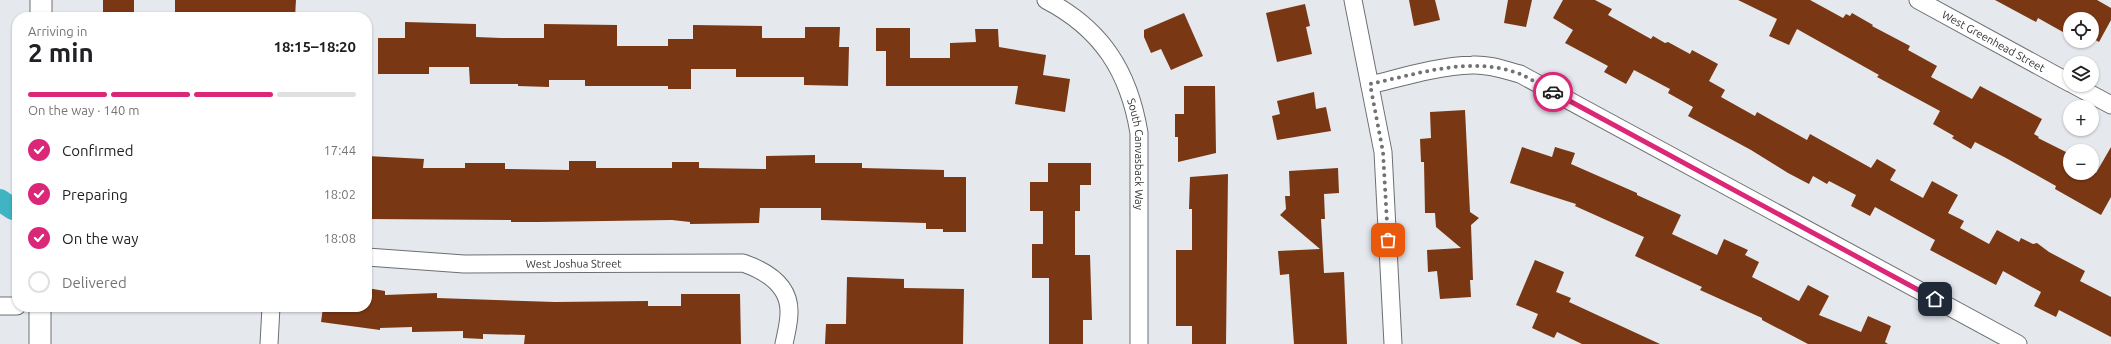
<!DOCTYPE html>
<meta charset="utf-8">
<style>
body{margin:0;font-family:Ubuntu,sans-serif;background:#f6f6f6;color:#202124;height:100vh;display:flex;flex-direction:column;font-size:15px;white-space:nowrap}
*{box-sizing:border-box;margin:0}
p{font-size:13px;color:#757577}
.icon{flex:none;width:22px;height:22px;fill:none;stroke:currentColor;stroke-width:2;stroke-linecap:round;stroke-linejoin:round}
.map{position:relative;flex:1;overflow:hidden}
.drawer{position:absolute;left:12px;top:12px;width:360px;height:300px;display:flex;flex-direction:column;background:#fff;border-radius:16px;box-shadow:0 1px 3px #0004}
.drawer>*{flex:none}
.buttons{position:absolute;left:2063px;top:12px;display:grid;gap:8px}
.buttons a{display:grid;place-items:center;width:36px;height:36px;border-radius:50%;background:#fff;box-shadow:0 1px 3px #0004;font-size:20px}
.pin{position:absolute;display:grid;place-items:center;width:34px;height:34px;color:#fff;margin:-17px;border-radius:8px;box-shadow:0 2px 6px #0006}
.courier{position:absolute;display:grid;place-items:center;width:40px;height:40px;margin:-20px;border:3px solid #db2777;border-radius:50%;background:#fff;color:#222;box-shadow:0 1px 5px #0007}
.headline em{font-style:normal;font-weight:700}
.headline div{display:flex;flex-direction:column-reverse}
.headline{display:flex;align-items:center;justify-content:space-between;height:68px;padding:0 16px}
h1{font-size:26px;font-weight:700;line-height:30px}
.bar{display:grid;grid-template-columns:repeat(4,1fr);gap:6px 4px;align-content:center;height:48px;padding:0 16px}
.bar i{height:5px;border-radius:3px;background:#e0e0e0}
.bar .on{background:#db2777}
.bar p{grid-column:span 4}
ol{padding:0 16px;list-style:none}
li{display:flex;align-items:center;gap:12px;height:44px}
li p{margin-inline-start:auto}
li .icon{padding:4px;border-radius:50%;background:#db2777;color:#fff;stroke-width:4}
li:last-child{color:#757577}
li i{width:22px;height:22px;border:2px solid #e0e0e0;border-radius:50%}
.map>svg:first-child{display:block}
.lines{fill:none;stroke-linecap:round;stroke-linejoin:round}
.canal{stroke:#40b4c3;stroke-width:22}
.building{fill:#793713}
.minor-casing{stroke:#6c6f72;stroke-width:19}
.tertiary-casing{stroke:#6c6f72;stroke-width:23}
.minor{stroke:#fff;stroke-width:17}
.tertiary{stroke:#fff;stroke-width:21}
.done{stroke:#717275;stroke-width:4;stroke-dasharray:0 7.2}
.route{stroke:#db2777;stroke-width:5}
.labels{text-anchor:middle;dominant-baseline:central;stroke-width:4;stroke-linejoin:round;paint-order:stroke}
.street-label{font-size:11px;fill:#323335;stroke:#fff}
</style>
<div class="map">
<svg width="2111" height="344" viewBox="0 0 2111 344">
<rect width="100%" height="100%" fill="#e5e8ed"/>
<g class="lines">
<polyline class="canal" points="0,200 13,209"/>
</g>
<g class="building">
<rect x="103" y="0" width="31" height="17"/>
<polygon points="175,0 296,0 295,17 175,17"/>
<polygon points="1409,0 1435,0 1440,20 1414,26"/>
<polygon points="1508,0 1532,0 1526,27 1504,23"/>
<polygon points="1563,0 1595,0 1612,9 1608,15 1651,39 1653,36 1665,43 1668,42 1690,54 1692,50 1718,64 1709,81 1725,90 1721,97 1755,116 1757,112 1807,140 1810,134 1871,168 1877,159 1896,170 1890,180 1923,198 1932,181 1958,195 1948,213 1964,221 1960,228 1989,244 1997,230 2019,242 2021,238 2033,244 2037,243 2049,252 2085,271 2080,281 2111,297 2111,337 2059,310 2056,317 2034,306 2041,292 2003,271 1996,285 1930,250 1935,240 1875,207 1870,216 1851,206 1856,195 1829,181 1827,184 1813,176 1809,184 1788,173 1751,150 1688,116 1693,107 1668,93 1670,89 1634,70 1626,84 1604,72 1608,66 1565,43 1573,30 1553,18"/>
<polygon points="1738,0 1810,0 1843,18 1846,14 1850,16 1852,13 1873,25 1872,26 1910,46 1908,50 1937,66 1931,77 1972,99 1980,86 2042,119 2034,134 2039,137 2038,138 2070,154 2070,173 2092,173 2092,171 2096,173 2111,147 2111,197 2101,215 2055,189 2056,186 2006,158 1975,142 1971,149 1952,138 1954,136 1933,124 1940,111 1877,77 1879,75 1797,29 1789,45 1769,36 1777,19"/>
<polygon points="1995,0 2097,0 2111,8 2111,20 2099,42 2092,38 2092,19 2070,19 2070,36 2038,18 2036,22"/>
<polygon points="1305,4 1310,26 1306,27 1312,54 1277,62 1266,13"/>
<polygon points="1184,13 1203,56 1171,70 1161,49 1151,53 1144,37 1144,30"/>
<polygon points="405,22 476,24 476,37 501,38 544,38 544,24 617,25 617,46 668,46 668,39 693,39 693,25 762,26 762,38 805,38 805,27 840,27 839,47 849,47 848,86 804,85 804,77 736,77 736,69 691,69 691,89 668,89 668,86 585,86 585,80 549,80 549,87 518,86 518,84 470,84 469,67 429,67 429,74 378,74 378,38 405,38"/>
<polygon points="876,28 910,28 910,58 950,58 950,43 976,42 975,29 998,29 999,47 1046,55 1043,75 1070,79 1065,112 1015,104 1018,86 886,86 886,51 876,51"/>
<polygon points="1184,86 1215,86 1216,153 1178,162 1178,137 1175,137 1175,114 1184,114"/>
<polygon points="1314,92 1316,109 1326,107 1331,131 1277,140 1272,116 1280,114 1277,101"/>
<polygon points="1465,110 1470,212 1479,218 1471,225 1473,280 1470,280 1471,297 1440,299 1437,271 1428,272 1427,250 1461,248 1436,227 1435,213 1425,213 1424,162 1421,162 1420,139 1431,138 1430,112"/>
<polygon points="1522,147 1552,157 1555,147 1575,153 1571,164 1637,193 1637,195 1681,215 1672,234 1717,255 1724,239 1748,250 1745,255 1759,262 1752,277 1799,301 1808,285 1829,296 1819,315 1861,332 1868,316 1891,326 1885,342 1888,344 1808,344 1762,320 1762,318 1700,290 1702,287 1635,256 1644,237 1575,206 1576,204 1510,183"/>
<polygon points="815,155 815,163 862,163 862,168 944,170 944,177 966,177 966,232 943,232 943,229 926,229 926,223 821,220 821,208 760,208 759,223 690,224 690,222 672,220 538,222 511,222 511,220 367,219 367,156 424,159 423,168 465,168 465,163 505,163 505,169 569,170 569,161 596,161 596,168 672,168 672,162 699,162 699,168 766,169 766,156"/>
<polygon points="1048,163 1091,163 1091,185 1080,185 1080,211 1075,211 1075,255 1090,255 1092,320 1083,320 1083,344 1049,344 1049,278 1032,278 1032,244 1043,244 1043,211 1030,211 1030,182 1048,182"/>
<polygon points="1338,168 1339,193 1324,194 1325,219 1321,219 1324,273 1344,272 1347,344 1294,344 1289,274 1280,275 1278,251 1320,249 1280,215 1286,209 1285,196 1290,196 1289,171"/>
<polygon points="1228,174 1226,344 1192,344 1192,326 1176,326 1176,250 1192,250 1192,209 1189,209 1190,177"/>
<polygon points="1535,260 1564,272 1556,292 1571,298 1569,302 1660,344 1582,344 1557,332 1554,338 1532,328 1538,314 1516,305"/>
<polygon points="847,277 904,279 904,288 964,289 963,344 825,344 826,324 846,324"/>
<polygon points="367,288 385,291 385,295 437,293 437,298 555,302 648,301 648,306 681,306 681,294 740,294 741,344 524,344 525,335 483,334 483,339 463,338 463,331 412,332 412,327 380,328 380,330 321,322 323,307 367,307"/>
</g>
<g class="lines">
<defs>
<g id="minor">
<path id="s1" d="M1046,0C1102,29 1129,72 1139,133V344"/>
<polyline points="1353,0 1383,152 1393,344"/>
<path id="s2" d="M1918,0L2070,83"/>
<path d="M1370,85C1403,77 1438,66 1472,65C1489,64 1505,70 1520,74L2018,344"/>
<polyline points="2074,85 2111,105"/>
<path id="s3" d="M367,257L464,264L743,263C766,271 790,285 789,313C789,323 786,334 784,344"/>
<polyline points="0,306 17,306"/>
<polyline points="269,344 271,307"/>
</g>
<g id="tertiary">
<polyline points="41,17 41,0"/>
<polyline points="40,344 40,307"/>
</g>
</defs>
<use href="#minor" class="minor-casing"/>
<use href="#tertiary" class="tertiary-casing"/>
<use href="#minor" class="minor"/>
<use href="#tertiary" class="tertiary"/>
</g>
<g class="lines">
<path class="done" d="M1388,240L1383,152L1370,84C1418,74 1472,55 1520,74C1531,79 1542,86 1553,92"/>
<polyline class="route" points="1553,92 1935,299"/>
</g>
<g class="labels">
<g class="street-label">
<text stroke="none"><textPath href="#s2" startOffset="86">West Greenhead Street</textPath></text>
<text stroke="none"><textPath href="#s1" startOffset="190">South Canvasback Way</textPath></text>
<text stroke="none"><textPath href="#s3" startOffset="207">West Joshua Street</textPath></text>
</g>
</g>
</svg>
<div class="buttons">
<a><svg class="icon" aria-label="locate" viewBox="0 0 24 24"><circle cx="12" cy="12" r="6"/><path d="M12 2v4M12 18v4M2 12h4M18 12h4"/></svg></a>
<a><svg class="icon" aria-label="layers" viewBox="0 0 24 24"><path d="M12 4l9 5-9 5-9-5zM3 14l9 5 9-5"/></svg></a>
<a>+</a>
<a>−</a>
</div>
<div class="pin" style="left:1388px;top:240px;background:#ea580c"><svg class="icon" aria-label="bag" viewBox="0 0 24 24"><path d="M5 8h14l-1 12H6zM9 8a3 3 0 0 1 6 0"/></svg></div>
<div class="pin" style="left:1935px;top:299px;background:#1f2937"><svg class="icon" aria-label="home" viewBox="0 0 24 24"><path d="M3 11l9-7 9 7M6 9v11h12V9"/></svg></div>
<div class="courier" style="left:1553px;top:92px"><svg class="icon" aria-label="car" viewBox="0 0 24 24"><path d="M5 17H2v-5l4-1 3-4h7l3 4 3 1v5h-3M9 17h6M6 11h13"/><circle cx="7" cy="17" r="2"/><circle cx="17" cy="17" r="2"/></svg></div>
<section class="drawer">
<div class="headline"><div><h1>2 min</h1><p>Arriving in</p></div><em>18:15–18:20</em></div>
<div class="bar"><i class="on"></i><i class="on"></i><i class="on"></i><i></i><p>On the way · 140 m</p></div>
<ol>
<li><svg class="icon" aria-label="check" viewBox="0 0 24 24"><path d="M5 12l5 5 9-10"/></svg>Confirmed<p>17:44</p></li>
<li><svg class="icon" aria-label="check" viewBox="0 0 24 24"><path d="M5 12l5 5 9-10"/></svg>Preparing<p>18:02</p></li>
<li><svg class="icon" aria-label="check" viewBox="0 0 24 24"><path d="M5 12l5 5 9-10"/></svg>On the way<p>18:08</p></li>
<li><i></i>Delivered</li>
</ol>
</section>
</div>
